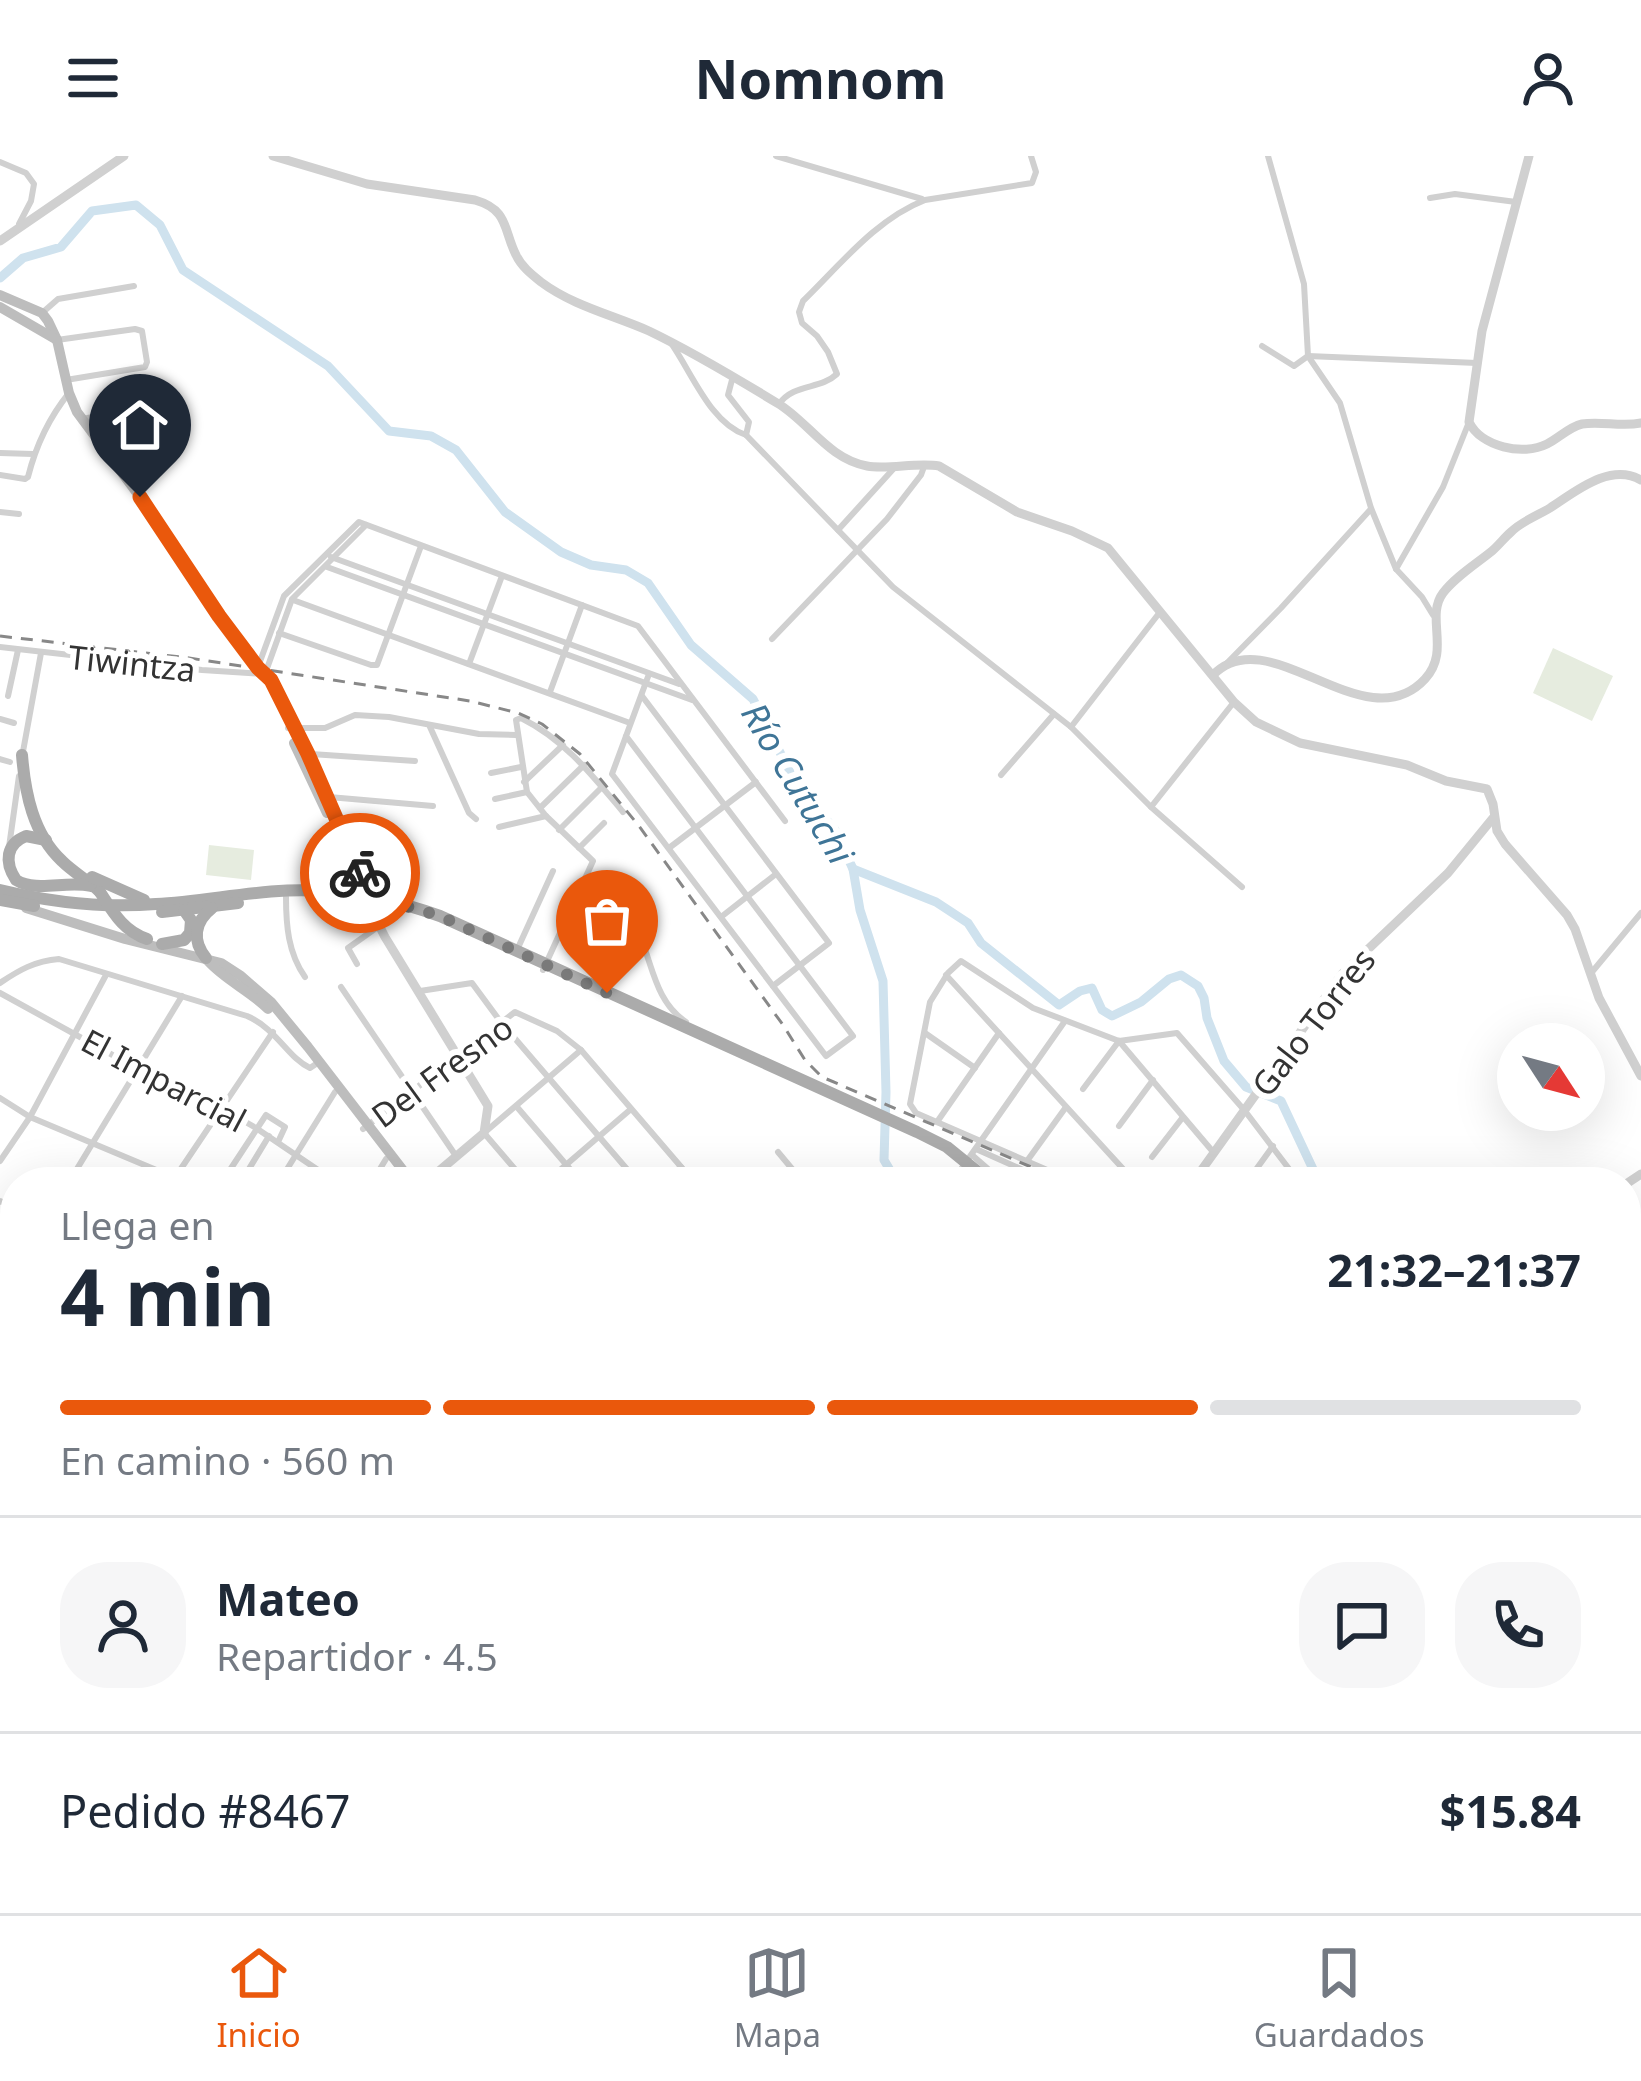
<!DOCTYPE html>
<html lang="es">
<meta charset="utf-8">
<style>
body{margin:0;font-family:"Noto Sans",sans-serif;background:#f6f6f7;color:#1f2937;height:100vh;display:flex;flex-direction:column;font-size:45px;white-space:nowrap}
*{box-sizing:border-box;margin:0}
p{font-size:39px;color:#747a83}
.icon{flex:none;width:66px;height:66px;fill:none;stroke:currentColor;stroke-width:2;stroke-linecap:round;stroke-linejoin:round}
.map{position:relative;flex:1;overflow:hidden}
.side{position:absolute;left:0px;top:1011px;width:1641px;height:747px;display:flex;flex-direction:column;background:#fff;border-radius:48px 48px 0 0;box-shadow:0 12px 48px #0002}
.side>*{flex:none}
.needle{width:78px;rotate:126deg}
.tools{position:absolute;left:1497px;top:867px;display:grid;gap:24px}
.tools a{display:grid;place-items:center;width:108px;height:108px;border-radius:50%;background:#fff;box-shadow:0 12px 48px #0002;font-size:60px}
.pin{position:absolute;display:grid;place-items:center;width:102px;height:102px;color:#fff;margin:-123px -51px;border-radius:50% 50% 50% 0;rotate:-45deg;box-shadow:0 0 12px #0007}
.pin .icon{rotate:45deg}
.courier{position:absolute;display:grid;place-items:center;width:120px;height:120px;margin:-60px;border:9px solid #ea580c;border-radius:50%;background:#fff;color:#222;box-shadow:0 3px 15px #0007}
.overview em{font-style:normal;font-weight:700}
.overview div{display:flex;flex-direction:column-reverse}
.overview{display:flex;align-items:center;justify-content:space-between;height:204px;padding:0 60px}
h1{font-size:78px;font-weight:700;line-height:90px}
.bar{display:grid;grid-template-columns:repeat(4,1fr);gap:18px 12px;align-content:center;height:144px;padding:0 60px}
.bar i{height:15px;border-radius:9px;background:#e0e1e3}
.bar .current{background:#ea580c}
.bar p{grid-column:span 4}
.line{display:flex;align-items:center;gap:30px;padding:0 60px;border-top:3px solid #e0e1e3}
.line div{flex:1}
.round{display:grid;place-items:center;flex:none;width:126px;height:126px;border-radius:48px;background:#f6f6f7}
header{display:flex;justify-content:space-between;align-items:center;height:156px;padding:0 60px;background:#fff;font-size:54px;font-weight:700}
.dock{display:flex;justify-content:space-around;align-items:center;height:168px;border-top:3px solid #e0e1e3;background:#fff;font-size:33px;color:#747a83}
.dock a{display:grid;justify-items:center;gap:6px}
.dock .current{color:#ea580c}
.map>svg:first-child{display:block}
.green{fill:#e6ecdf}
.lines{fill:none;stroke-linecap:round;stroke-linejoin:round}
.river{stroke:#cfe2ee;stroke-width:9}
.minor{stroke:#d0d0d0;stroke-width:6}
.tertiary{stroke:#d0d0d0;stroke-width:9}
.secondary{stroke:#bdbdbd;stroke-width:10}
.primary{stroke:#ababab;stroke-width:12}
.rail{stroke:#888;stroke-width:3;stroke-dasharray:12 9;stroke-linecap:butt}
.primary-bridge{stroke:#ababab;stroke-width:12}
.done{stroke:#7a7a7a;stroke-width:12;stroke-dasharray:0 21.6}
.route{stroke:#ea580c;stroke-width:15}
.labels{text-anchor:middle;dominant-baseline:central;stroke-width:12;stroke-linejoin:round;paint-order:stroke}
.street-label{font-size:33px;fill:#333;stroke:#fff}
.water-label{font-size:36px;font-style:italic;fill:#3f7597;stroke:#fff}
</style>
<header><svg class="icon" aria-label="menu" viewBox="0 0 24 24"><path d="M4 6h16M4 12h16M4 18h16"/></svg>Nomnom<svg class="icon" aria-label="person" viewBox="0 0 24 24"><circle cx="12" cy="8" r="4"/><path d="M4 21q1-7 8-7t8 7"/></svg></header>
<div class="map">
<svg width="1641" height="1757" viewBox="0 0 1641 1757">
<rect width="100%" height="100%" fill="#fff"/>
<g class="green">
<polygon points="1553,492 1613,520 1592,565 1533,537"/>
<polygon points="209,689 254,694 251,724 206,719"/>
<polygon points="509,1743 630,1743 629,1757 505,1757"/>
</g>
<g class="lines">
<g class="river">
<polyline points="0,122 23,102 61,91 92,55 136,49 160,69 183,114 328,210 389,275 431,280 456,294 505,356 561,396 591,409 626,414 648,427 691,489 753,543 796,628 835,674 853,713 860,754 883,825 886,936 884,1004 897,1026"/>
<polyline points="853,713 936,746 968,767 981,787 1059,849 1080,835 1092,832 1102,854 1112,860 1141,846 1169,823 1181,819 1198,830 1204,842 1207,862 1224,905 1246,931 1281,945 1319,1026"/>
<polyline points="1626,1198 1641,1209 1641,1212"/>
<polyline points="1626,1572 1641,1580"/>
</g>
<g class="minor">
<polyline points="776,0 922,43"/>
<polyline points="1268,0 1304,128 1308,200 1340,247 1371,352 1396,413"/>
<polyline points="0,6 26,17 34,28 31,45 19,68"/>
<polyline points="1430,42 1455,38 1516,46"/>
<polyline points="42,157 58,143 134,130"/>
<polyline points="57,184 135,173 142,175 147,206 145,211 66,224"/>
<path d="M671,187C692,217 711,268 746,279L893,431L1071,571L1151,651L1242,731"/>
<polyline points="1262,190 1294,210 1308,200 1477,207"/>
<polyline points="733,220 728,239 749,266 746,279"/>
<path d="M779,248C794,227 820,234 837,218L828,196L817,180L802,167L799,156L803,145C840,109 876,63 925,44L1032,27L1036,16L1031,0"/>
<polyline points="82,263 141,252"/>
<polyline points="0,297 33,298"/>
<polyline points="110,299 141,295"/>
<path d="M0,319L25,323L28,321C36,289 48,263 69,237"/>
<polyline points="0,356 19,358"/>
<polyline points="838,374 896,310"/>
<polyline points="331,401 679,528"/>
<polyline points="327,411 692,544"/>
<polyline points="293,444 630,567"/>
<polyline points="1433,459 1422,441 1396,413 1443,331 1469,266"/>
<polyline points="279,477 371,509 377,509 421,390"/>
<polyline points="772,483 887,363 921,319 925,308"/>
<polyline points="0,491 202,514 265,518 292,443 366,369"/>
<polyline points="469,508 502,420"/>
<polyline points="1225,509 1281,452 1370,354"/>
<polyline points="258,511 284,440 359,366 638,470 785,665"/>
<polyline points="550,536 582,449"/>
<polyline points="8,540 18,494"/>
<polyline points="642,540 829,787 773,830"/>
<polyline points="0,563 14,567"/>
<polyline points="430,571 469,657 476,663"/>
<polyline points="1071,571 1160,456"/>
<polyline points="288,572 325,572 355,559 389,561 479,578 516,579"/>
<polyline points="626,580 853,880 826,900 612,618 649,518"/>
<polyline points="311,598 415,605"/>
<polyline points="22,601 41,497"/>
<polyline points="0,603 10,606"/>
<polyline points="491,617 521,611"/>
<polyline points="1001,619 1054,558"/>
<polyline points="524,626 563,589"/>
<polyline points="329,641 433,650"/>
<polyline points="495,643 527,636"/>
<polyline points="1151,651 1234,546"/>
<polyline points="540,652 584,609"/>
<polyline points="499,671 546,660"/>
<polyline points="559,674 602,631"/>
<polyline points="9,691 19,620"/>
<polyline points="579,692 604,667"/>
<polyline points="669,692 756,626"/>
<path d="M286,741C286,769 288,797 305,821"/>
<path d="M573,754L633,775L640,780C653,811 656,846 686,866"/>
<polyline points="721,761 776,718"/>
<polyline points="517,794 553,715"/>
<polyline points="357,808 348,792 379,770"/>
<path d="M543,814L593,705L546,660L527,636L516,564L521,562C565,584 592,619 623,656"/>
<polyline points="1592,816 1641,757"/>
<polyline points="946,819 1135,1026"/>
<path d="M0,827C19,814 35,805 59,803L247,860C277,873 288,902 310,912L319,906"/>
<polyline points="341,831 456,1000"/>
<polyline points="420,835 472,827 500,865 638,1026"/>
<polyline points="0,837 138,913 221,952 256,972 324,1018 324,1026"/>
<polyline points="925,877 975,912"/>
<polyline points="1119,885 1214,997"/>
<polyline points="1083,933 1119,885"/>
<polyline points="0,942 30,961 185,1026"/>
<polyline points="517,951 581,1026"/>
<polyline points="937,966 999,877"/>
<polyline points="1119,970 1153,924"/>
<polyline points="363,973 515,856 557,875 581,894 694,1026"/>
<polyline points="976,993 1050,1026"/>
<polyline points="778,996 803,1026"/>
<polyline points="972,999 1003,1026"/>
<polyline points="1152,1001 1183,961"/>
<polyline points="0,1005 30,961 106,819"/>
<polyline points="1027,1005 1066,951"/>
<polyline points="69,1026 182,840"/>
<polyline points="172,1026 273,876"/>
<polyline points="222,1026 266,959 285,971 278,986"/>
<polyline points="241,1026 269,980"/>
<polyline points="279,1026 335,936 340,932"/>
<polyline points="372,1026 386,1003"/>
<polyline points="526,1026 484,977 581,894"/>
<polyline points="546,1026 631,953"/>
<polyline points="664,1026 681,1011"/>
<polyline points="952,1026 1065,865"/>
<polyline points="1075,1026 916,957 910,948 930,846 948,817 961,805 1033,852 1119,885 1177,877 1245,955 1299,1026"/>
<polyline points="1247,1026 1273,990"/>
<polyline points="0,1045 15,1053"/>
<polyline points="0,1128 15,1105"/>
<polyline points="0,1141 15,1146"/>
<polyline points="0,1221 15,1228"/>
<polyline points="0,1280 15,1258"/>
<polyline points="0,1377 14,1405"/>
<polyline points="1626,1401 1641,1406"/>
<polyline points="0,1408 15,1404"/>
<polyline points="1626,1458 1641,1465"/>
<path d="M15,1512C7,1547 8,1577 15,1613"/>
<polyline points="0,1704 15,1703"/>
<polyline points="391,1743 405,1747"/>
<polyline points="437,1743 487,1757"/>
<polyline points="800,1743 800,1757"/>
<polyline points="1053,1743 1072,1757"/>
<polyline points="1114,1743 1136,1757"/>
<polyline points="1230,1743 1261,1757"/>
<polyline points="1542,1743 1578,1757"/>
<polyline points="194,1748 195,1743"/>
<polyline points="33,1757 36,1743"/>
<polyline points="107,1757 109,1743"/>
<polyline points="162,1757 164,1743"/>
<polyline points="217,1757 219,1743"/>
<polyline points="245,1757 247,1743"/>
<polyline points="274,1757 275,1743"/>
<polyline points="502,1757 506,1743"/>
<polyline points="1026,1757 1038,1743"/>
<polyline points="1156,1757 1163,1743"/>
<polyline points="1479,1757 1484,1743"/>
<polyline points="1591,1757 1599,1743"/>
</g>
<g class="tertiary">
<path d="M273,0L367,28L475,44C509,54 503,73 516,99C521,110 531,118 541,126C573,150 613,159 649,175C693,196 736,222 777,247C808,265 828,303 867,310C888,314 917,306 939,310L1017,356L1072,375L1108,392L1234,546L1256,566L1300,587L1407,609L1446,625L1487,633L1493,648L1497,675L1505,688L1567,759L1575,773L1599,842L1641,920"/>
<path d="M1529,0L1482,175L1469,266C1481,291 1523,300 1547,288C1559,282 1569,271 1582,268C1601,265 1622,271 1641,267"/>
<polyline points="0,85 124,0"/>
<path d="M1213,519C1269,461 1365,588 1425,523C1451,495 1425,461 1443,437C1455,421 1476,408 1492,395C1499,389 1504,382 1511,376C1522,365 1537,360 1550,352C1575,336 1610,306 1641,324"/>
<polyline points="363,738 385,781 488,950 484,977 426,1026"/>
<polyline points="1193,1026 1342,818 1448,717 1493,662"/>
<polyline points="1626,1028 1641,1018"/>
<polyline points="1626,1163 1641,1169"/>
<polyline points="0,1653 15,1647"/>
<polyline points="1626,1689 1641,1695"/>
<polyline points="1001,1743 1008,1757"/>
<polyline points="1008,1743 1017,1757"/>
<polyline points="633,1757 634,1743"/>
<polyline points="642,1757 642,1743"/>
</g>
<g class="secondary">
<polyline points="0,139 42,157 48,165 57,184 69,237 77,256 140,341 219,460 258,512 271,524 308,598 369,739"/>
<polyline points="0,151 57,184"/>
<polyline points="294,587 327,657"/>
<polyline points="26,752 125,783 221,807 241,820 271,846 308,891 412,1026"/>
<path d="M208,805C225,824 250,835 268,853"/>
<polyline points="1626,1269 1641,1276"/>
<polyline points="1626,1283 1641,1290"/>
<polyline points="1378,1743 1402,1754"/>
<polyline points="1396,1743 1428,1757"/>
</g>
<g class="primary">
<path d="M22,599C25,637 33,678 62,705C74,717 88,724 100,736"/>
<path d="M46,684L26,680C6,688 4,706 16,724C37,737 66,724 91,730"/>
<polyline points="92,721 144,744"/>
<path d="M0,734C50,746 105,752 156,748C212,745 267,731 322,735C364,737 401,746 440,760L917,976L947,991L990,1026"/>
<polyline points="0,744 34,750"/>
<polyline points="162,756 238,747"/>
<polyline points="377,766 381,758 393,751"/>
<polyline points="162,788 184,784 190,777 191,764 184,754"/>
<path d="M206,802C192,785 194,766 212,752"/>
<polyline points="1626,1508 1641,1513"/>
</g>
<g class="rail">
<polyline points="0,480 189,502 470,545 518,557 542,568 580,598 639,670 783,869 805,904 822,921 1066,1026"/>
<polyline points="1626,1278 1641,1285"/>
</g>
<path class="primary-bridge" d="M100,736C113,756 123,775 147,783"/>
</g>
<g class="lines">
<polyline class="done" points="360,717 369,739 440,760 607,837"/>
<polyline class="route" points="140,341 219,460 258,512 271,524 308,598 360,717"/>
</g>
<g class="labels">
<g class="street-label">
<text transform="translate(132 507) rotate(6)">Tiwintza</text>
<text transform="translate(1313 866) rotate(-52)">Galo Torres</text>
<text transform="translate(442 915) rotate(-36)">Del Fresno</text>
<text transform="translate(164 924) rotate(28)">El Imparcial</text>
</g>
<g class="water-label">
<text transform="translate(798 627) rotate(59)">Río Cutuchi</text>
</g>
</g>
</svg>
<div class="tools">
<a><svg class="needle" viewBox="-14 -14 28 28"><path d="M0-13l5 13h-10z" fill="#e53935"/><path d="M0 13l5-13h-10z" fill="#747a83"/></svg></a>
</div>
<div class="pin" style="left:607px;top:837px;background:#ea580c"><svg class="icon" aria-label="bag" viewBox="0 0 24 24"><path d="M5 8h14l-1 12H6zM9 8a3 3 0 0 1 6 0"/></svg></div>
<div class="pin" style="left:140px;top:341px;background:#1f2937"><svg class="icon" aria-label="home" viewBox="0 0 24 24"><path d="M3 11l9-7 9 7M6 9v11h12V9"/></svg></div>
<div class="courier" style="left:360px;top:717px"><svg class="icon" aria-label="bike" viewBox="0 0 24 24"><circle cx="6" cy="16" r="4"/><circle cx="18" cy="16" r="4"/><path d="M6 16l4-8h5l3 8M10 8l3 8H6M13 5h3"/></svg></div>
<section class="side">
<div class="overview"><div><h1>4 min</h1><p>Llega en</p></div><em>21:32–21:37</em></div>
<div class="bar"><i class="current"></i><i class="current"></i><i class="current"></i><i></i><p>En camino · 560 m</p></div>
<div class="line" style="height:216px"><a class="round"><svg class="icon" aria-label="person" viewBox="0 0 24 24"><circle cx="12" cy="8" r="4"/><path d="M4 21q1-7 8-7t8 7"/></svg></a><div><b>Mateo</b><p>Repartidor · 4.5</p></div><a class="round"><svg class="icon" aria-label="chat" viewBox="0 0 24 24"><path d="M4 5h16v11H9l-5 4z"/></svg></a><a class="round"><svg class="icon" aria-label="phone" viewBox="0 0 24 24"><path d="M5 4h4l2 5-3 2q2 4 5 5l2-3 5 2v4C11 20 4 13 5 4z"/></svg></a></div>
<div class="line" style="height:156px"><div>Pedido #8467</div><b>$15.84</b></div>
</section>
</div>
<nav class="dock">
<a class="current"><svg class="icon" aria-label="home" viewBox="0 0 24 24"><path d="M3 11l9-7 9 7M6 9v11h12V9"/></svg>Inicio</a>
<a><svg class="icon" aria-label="map" viewBox="0 0 24 24"><path d="M3 6l6-2 6 2 6-2v14l-6 2-6-2-6 2zM9 4v14M15 6v14"/></svg>Mapa</a>
<a><svg class="icon" aria-label="saved" viewBox="0 0 24 24"><path d="M7 4h10v16l-5-4-5 4z"/></svg>Guardados</a>
</nav>
